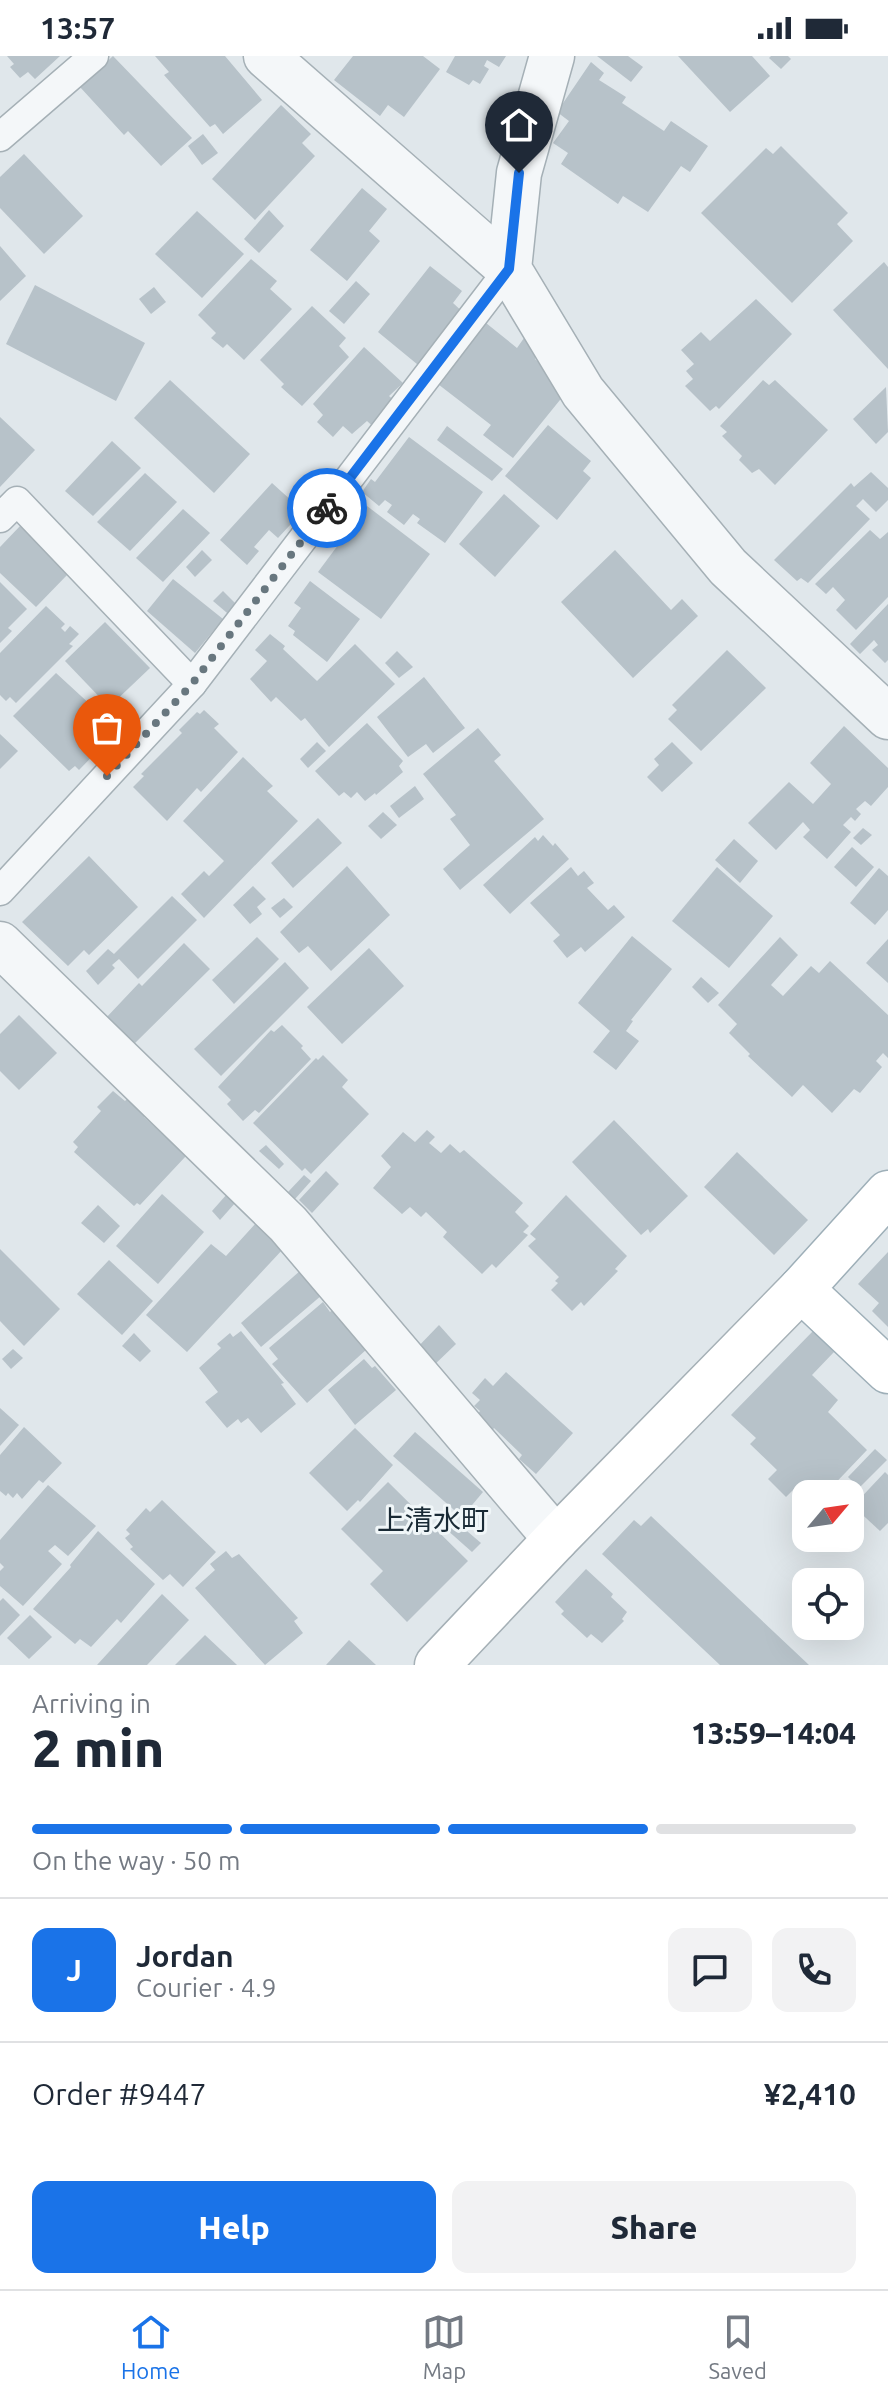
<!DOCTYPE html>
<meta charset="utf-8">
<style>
body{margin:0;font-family:Ubuntu,"Noto Sans JP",sans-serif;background:#f2f2f3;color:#1f2937;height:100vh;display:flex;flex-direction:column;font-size:30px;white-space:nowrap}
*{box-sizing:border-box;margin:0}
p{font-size:26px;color:#747a83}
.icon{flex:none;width:44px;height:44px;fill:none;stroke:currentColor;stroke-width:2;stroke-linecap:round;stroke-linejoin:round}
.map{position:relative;height:1609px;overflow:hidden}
.drawer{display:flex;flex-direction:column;background:#fff;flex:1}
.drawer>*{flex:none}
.needle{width:52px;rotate:61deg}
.tools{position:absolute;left:792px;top:1424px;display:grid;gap:16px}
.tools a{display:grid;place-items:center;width:72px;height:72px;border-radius:16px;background:#fff;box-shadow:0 8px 32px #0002;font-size:40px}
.pin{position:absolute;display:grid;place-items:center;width:68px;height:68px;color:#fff;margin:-82px -34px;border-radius:50% 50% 50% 0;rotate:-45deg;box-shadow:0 0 8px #0007}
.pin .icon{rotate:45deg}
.courier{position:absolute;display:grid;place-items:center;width:80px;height:80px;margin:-40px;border:6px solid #1a73e8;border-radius:50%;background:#fff;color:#222;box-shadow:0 2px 10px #0007}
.overview em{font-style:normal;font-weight:800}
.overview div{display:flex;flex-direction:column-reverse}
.overview{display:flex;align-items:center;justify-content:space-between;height:136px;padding:0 32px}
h1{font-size:52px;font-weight:800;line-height:60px}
.bar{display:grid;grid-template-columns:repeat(4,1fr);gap:12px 8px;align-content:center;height:96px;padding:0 32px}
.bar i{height:10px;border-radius:6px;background:#e0e1e3}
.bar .active{background:#1a73e8}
.bar p{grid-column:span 4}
.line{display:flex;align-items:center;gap:20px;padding:0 32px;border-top:2px solid #e0e1e3}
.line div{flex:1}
.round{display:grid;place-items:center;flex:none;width:84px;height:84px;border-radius:16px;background:#f2f2f3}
.cta{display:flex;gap:16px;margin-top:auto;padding:16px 32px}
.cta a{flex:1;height:92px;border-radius:16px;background:#1a73e8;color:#fff;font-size:32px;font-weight:800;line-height:92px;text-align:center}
.cta a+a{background:#f2f2f3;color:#1f2937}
.status{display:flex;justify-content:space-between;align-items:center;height:56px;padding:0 40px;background:#fff;direction:ltr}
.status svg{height:22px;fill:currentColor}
.tabs{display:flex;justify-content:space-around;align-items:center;height:112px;border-top:2px solid #e0e1e3;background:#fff;font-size:22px;color:#747a83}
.tabs a{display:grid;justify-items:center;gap:4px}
.tabs .active{color:#1a73e8}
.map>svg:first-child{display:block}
.building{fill:#b7c2c9}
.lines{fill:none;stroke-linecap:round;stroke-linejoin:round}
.lane-casing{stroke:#a5b0b6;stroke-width:31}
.street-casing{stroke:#a5b0b6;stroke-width:47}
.secondary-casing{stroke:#a5b0b6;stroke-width:47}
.primary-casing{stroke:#9eafb8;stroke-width:47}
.lane{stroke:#f4f7f9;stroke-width:28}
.street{stroke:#f4f7f9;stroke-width:44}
.secondary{stroke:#fff;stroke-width:44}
.primary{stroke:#fff;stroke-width:44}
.done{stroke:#68777f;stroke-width:8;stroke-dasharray:0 14.4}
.route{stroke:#1a73e8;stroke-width:10}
.labels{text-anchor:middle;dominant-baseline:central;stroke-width:6;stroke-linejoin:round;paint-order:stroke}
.quarter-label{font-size:28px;fill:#192a35;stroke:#f0f6f8}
</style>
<div class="status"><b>13:57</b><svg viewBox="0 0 49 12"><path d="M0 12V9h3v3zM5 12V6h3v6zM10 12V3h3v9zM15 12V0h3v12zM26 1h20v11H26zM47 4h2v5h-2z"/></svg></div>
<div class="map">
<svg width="888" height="1609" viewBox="0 0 888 1609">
<rect width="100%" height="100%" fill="#e0e7eb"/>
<g class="building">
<polygon points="7,0 60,0 35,23 28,16 20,22 10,11 14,8"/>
<polygon points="113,0 192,82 161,110 128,75 124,79 80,31"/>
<polygon points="155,0 225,0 262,44 223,78 215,68 210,71 164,19 169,16"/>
<polygon points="353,0 423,0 440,13 404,61 388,49 380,60 334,24"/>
<polygon points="455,0 506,0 499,11 487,4 484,10 489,13 480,28 473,24 469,29 446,16"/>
<polygon points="597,0 628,0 643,11 631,26"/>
<polygon points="678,0 752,0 770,20 730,56"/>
<polygon points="771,0 788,0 791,3 781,13 769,2"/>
<polygon points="591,6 604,17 599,24 626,41 622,47 664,75 671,65 708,90 690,116 681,110 648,156 623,140 618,148 561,108 568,97 553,87 569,65 557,56"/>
<polygon points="281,49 311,78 302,87 315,100 255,164 212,123"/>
<polygon points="203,78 218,97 202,109 188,90"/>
<polygon points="781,90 848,157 837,168 853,185 792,247 701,157 766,92 773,98"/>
<polygon points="24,98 83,160 44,198 0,152 0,121"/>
<polygon points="362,132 387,153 369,175 380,185 347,225 310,194"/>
<polygon points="269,154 284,170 259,197 244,183"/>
<polygon points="197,155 244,198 202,242 155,198"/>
<polygon points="0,190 26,220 0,245"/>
<polygon points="251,203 277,225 270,233 292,253 244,304 227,288 223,292 211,282 216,277 198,259"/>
<polygon points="884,206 888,211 888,313 833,254"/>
<polygon points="430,210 462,235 453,247 466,259 423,313 378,276"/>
<polygon points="356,225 370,238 344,268 329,255"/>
<polygon points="35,229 145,287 116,345 6,288"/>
<polygon points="154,231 166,246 151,258 139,243"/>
<polygon points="756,243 792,278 719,353 716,350 710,355 685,330 693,323 686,315 694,308 681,294 701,276 710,285"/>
<polygon points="312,250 346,282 339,290 349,301 302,350 281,331 284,328 260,304"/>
<polygon points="481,263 517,292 524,282 541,296 535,303 548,314 564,339 513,402 483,379 491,369 434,325"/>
<polygon points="364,291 403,327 389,340 398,348 379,376 367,365 352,378 343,370 333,381 317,366 323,359 313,348"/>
<polygon points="170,324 250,398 214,437 134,362"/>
<polygon points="763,324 769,329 775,324 828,374 775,429 759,413 752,417 739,404 742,400 722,380 727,376 720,370"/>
<polygon points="886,331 888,376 876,388 853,363"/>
<polygon points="0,361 35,394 0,431"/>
<polygon points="548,369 591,405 583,415 591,422 557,464 505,420"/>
<polygon points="447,370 503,413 492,425 437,384"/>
<polygon points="409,381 483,436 445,487 417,467 420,463 413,458 404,469 387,456 392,449 385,444 379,450 362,436 371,423 375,426"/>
<polygon points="112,385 141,412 93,460 65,435"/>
<polygon points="871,416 888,432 888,444 876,456 863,443 856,450 870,463 808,527 801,522 797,525 774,504 851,427 854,431"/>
<polygon points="145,417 177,446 130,495 97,466"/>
<polygon points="272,427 303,455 278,482 269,474 254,491 259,495 247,509 220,484"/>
<polygon points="504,438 540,470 495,521 459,488"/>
<polygon points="367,450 430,498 381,563 318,516"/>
<polygon points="183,453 210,477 163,526 136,502"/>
<polygon points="21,469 69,517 36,551 0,517 0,491"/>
<polygon points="870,474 880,483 888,476 888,541 856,574 836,554 845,544 833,531 826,538 815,528"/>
<polygon points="202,494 212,504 195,521 186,511"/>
<polygon points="615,494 671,554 682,543 698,560 633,622 561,546"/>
<polygon points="173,523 223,563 195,597 147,555"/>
<polygon points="310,525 360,563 327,606 293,579 295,575 288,570 301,552 294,547"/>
<polygon points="0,526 27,553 8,572 12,575 0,587"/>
<polygon points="223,535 241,553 233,562 213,545"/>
<polygon points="888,548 888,604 885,607 872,594 878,589 874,584 860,598 850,588"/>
<polygon points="46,550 65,568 61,572 65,576 70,570 79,578 69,588 73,590 16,647 10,641 6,645 0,639 0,597"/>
<polygon points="105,566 150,612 109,651 65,605"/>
<polygon points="270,578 285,590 283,593 317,625 355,588 395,628 329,691 305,662 301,665 276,641 271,646 250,623 267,605 255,594"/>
<polygon points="727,594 766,632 701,695 668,663 677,654 672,649"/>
<polygon points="397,595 413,611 399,622 385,607"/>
<polygon points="56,617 118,674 79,714 75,710 69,715 13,660"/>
<polygon points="424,621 465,672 433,697 426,688 408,701 377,661"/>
<polygon points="204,654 219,668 214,672 238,696 201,736 197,732 167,765 133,731 144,720 141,718 182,677 179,674 197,656 200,658"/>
<polygon points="367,667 403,705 399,710 403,716 376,739 375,737 365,745 357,736 351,742 344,736 339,740 315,715"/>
<polygon points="844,670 888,712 888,731 871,750 865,745 856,753 861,758 855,765 851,761 843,769 851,776 827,803 803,781 810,774 803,766 776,794 748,767 789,726 813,748 831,728 810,707"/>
<polygon points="478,672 501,699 494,705 544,763 460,834 443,813 470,789 450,763 456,759 423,718"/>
<polygon points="0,678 18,695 0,713"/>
<polygon points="317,686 326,695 308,712 300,703"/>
<polygon points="672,686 693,707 662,736 647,721 659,709 654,703"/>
<polygon points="243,701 273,730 267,735 298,765 204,862 181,838 204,815 209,820 224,805 183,765"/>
<polygon points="415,730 424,743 399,762 390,750"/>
<polygon points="383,756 397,769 381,783 368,770"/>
<polygon points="318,762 342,787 293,832 271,807"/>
<polygon points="863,772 872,779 861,789 853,782"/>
<polygon points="543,779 553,790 555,787 569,803 510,858 483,829 535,781 538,785"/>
<polygon points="734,783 758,805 740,827 715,804"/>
<polygon points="852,791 874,811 856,831 834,811"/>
<polygon points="89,800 138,851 89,899 84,894 68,910 22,866"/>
<polygon points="347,810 390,859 331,915 308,890 299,897 280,876"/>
<polygon points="571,811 578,820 584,815 594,827 587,832 608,854 614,849 625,861 585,896 581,891 567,902 553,885 560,879 530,847"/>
<polygon points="717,811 773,860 729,912 672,865"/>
<polygon points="879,812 888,820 888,854 875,869 850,847"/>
<polygon points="253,830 266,843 257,851 262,858 250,868 233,849"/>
<polygon points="172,840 197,864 138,923 119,903 112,909 115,912 98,929 86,915 108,893 114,898"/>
<polygon points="284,842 293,851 280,862 271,852"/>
<polygon points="632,880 672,913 631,964 633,965 626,975 639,985 616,1014 593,996 610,975 578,947"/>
<polygon points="257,881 279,903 234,948 212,924"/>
<polygon points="780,881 798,899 771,929 783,940 811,910 819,917 830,905 888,959 888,1002 883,997 876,1005 882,1011 860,1037 854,1033 832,1057 803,1029 792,1041 748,1000 750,998 729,977 737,968 718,949"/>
<polygon points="888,883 888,927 866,907"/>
<polygon points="184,887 210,913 132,990 105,963 139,927 142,930"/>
<polygon points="369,892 404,930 342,988 307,951"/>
<polygon points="285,906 309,932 221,1020 194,993"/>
<polygon points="701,921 719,937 708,947 692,931"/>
<polygon points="19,959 57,997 19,1034 0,1015 0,978"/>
<polygon points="282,969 303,990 301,992 311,1003 259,1057 255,1054 243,1065 227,1048 231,1044 218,1031 271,974 274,976"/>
<polygon points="323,999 348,1024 342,1031 369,1058 311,1118 305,1112 302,1115 253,1067 316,1002 318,1004"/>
<polygon points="113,1035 125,1045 128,1042 146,1058 144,1061 186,1100 140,1149 137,1147 134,1150 74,1096 78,1091 73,1086 101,1055 97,1051"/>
<polygon points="614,1064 688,1140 650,1177 648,1173 641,1179 572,1106"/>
<polygon points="427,1074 435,1081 429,1087 441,1097 450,1088 460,1097 464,1094 523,1147 515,1156 529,1170 523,1176 528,1179 496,1212 492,1208 482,1218 443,1181 447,1176 426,1156 421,1161 410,1151 402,1158 373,1132 391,1111 381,1100 403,1076 415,1086"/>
<polygon points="266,1089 284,1108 279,1113 259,1095"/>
<polygon points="737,1096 808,1164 774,1199 704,1131"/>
<polygon points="326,1115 339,1128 312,1157 299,1144"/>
<polygon points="304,1119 311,1125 295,1143 288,1136"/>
<polygon points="162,1138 204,1176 158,1228 116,1190"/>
<polygon points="227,1138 236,1146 220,1164 212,1155"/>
<polygon points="566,1139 627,1200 615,1213 618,1215 584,1250 581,1246 572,1255 551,1234 558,1227 555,1225 559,1221 528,1190 536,1183 530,1178"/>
<polygon points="98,1149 120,1170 104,1187 81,1167"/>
<polygon points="257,1166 284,1192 187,1296 146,1259 211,1188 226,1200"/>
<polygon points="0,1193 60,1253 24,1290 0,1265"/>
<polygon points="888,1196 888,1271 872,1255 879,1247 858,1228"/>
<polygon points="109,1204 153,1245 122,1279 77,1238"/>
<polygon points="301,1214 322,1239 261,1291 241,1267"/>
<polygon points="323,1246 330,1256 335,1252 367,1293 307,1347 272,1308 278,1303 269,1292"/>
<polygon points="439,1269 456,1288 430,1313 413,1296"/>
<polygon points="241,1275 284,1327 281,1328 296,1348 261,1377 248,1362 241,1367 238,1363 227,1372 205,1346 218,1336 199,1312 221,1292 217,1288 230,1277 233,1281"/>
<polygon points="813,1275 834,1296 812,1319 838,1344 828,1356 867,1394 825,1438 806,1438 806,1440 796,1431 786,1441 768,1423 777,1414 750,1388 756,1382 731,1359"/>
<polygon points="134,1277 151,1295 140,1306 122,1290"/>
<polygon points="13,1293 23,1302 11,1313 2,1303"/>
<polygon points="364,1303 372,1312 375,1310 396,1334 355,1369 328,1334"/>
<polygon points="506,1316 573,1377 536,1418 519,1403 522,1399 494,1372 491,1376 475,1361 480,1355 474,1350 480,1344 472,1337 485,1322 493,1330"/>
<polygon points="0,1352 19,1369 0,1390"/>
<polygon points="24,1371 62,1407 43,1427 39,1424 22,1443 17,1437 13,1442 8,1437 6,1440 0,1435 0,1399"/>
<polygon points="355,1372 393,1409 360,1446 358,1444 347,1455 309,1417"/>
<polygon points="415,1376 483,1436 462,1461 393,1400"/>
<polygon points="875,1393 887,1404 859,1432 848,1421"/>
<polygon points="885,1416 888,1419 888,1467 880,1475 853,1450"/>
<polygon points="388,1426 468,1505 407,1566 370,1528 383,1515 341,1473"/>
<polygon points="48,1429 96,1470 68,1500 55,1489 48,1495 62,1508 23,1550 0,1530 0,1515 4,1511 0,1507 0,1484"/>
<polygon points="162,1444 216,1496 183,1531 170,1518 163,1524 130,1493 133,1491 125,1482 130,1478 126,1474 146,1452 150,1456"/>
<polygon points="651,1460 809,1609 720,1609 602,1498 634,1464 641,1470"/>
<polygon points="454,1464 481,1487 472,1496 446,1473"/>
<polygon points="98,1475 155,1528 121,1567 117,1563 91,1591 80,1583 75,1588 33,1553 71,1511 70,1509"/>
<polygon points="226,1495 232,1502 239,1498 298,1562 294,1565 303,1577 265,1609 195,1532 215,1514 210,1508"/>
<polygon points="586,1513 613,1538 611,1541 627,1556 622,1563 624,1565 602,1587 591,1578 587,1582 561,1558 564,1555 555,1546"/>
<polygon points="162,1538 189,1564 147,1609 97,1609"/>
<polygon points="3,1542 20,1559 0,1580 0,1545"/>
<polygon points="30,1559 52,1581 29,1603 7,1582"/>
<polygon points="205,1579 237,1609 175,1609"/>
<polygon points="349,1584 376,1609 326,1609"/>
</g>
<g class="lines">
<defs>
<g id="lane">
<polyline points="0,81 94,0"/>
<polyline points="0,462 17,445 192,628"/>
<polyline points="0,835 192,628 509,213"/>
</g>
<g id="street">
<polyline points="266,0 509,213"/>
<polyline points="552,0 519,117 509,213 583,336 728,511 888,661"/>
<polyline points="0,888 288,1168 556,1483"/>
</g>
<polyline id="secondary" points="437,1609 556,1483 801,1233"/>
<polyline id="primary" points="888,1137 801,1233 888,1315"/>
</defs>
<use href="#lane" class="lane-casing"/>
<use href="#street" class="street-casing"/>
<use href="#secondary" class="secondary-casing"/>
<use href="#primary" class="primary-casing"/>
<use href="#lane" class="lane"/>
<use href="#street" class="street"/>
<use href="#secondary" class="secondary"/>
<use href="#primary" class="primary"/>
</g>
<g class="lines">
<polyline class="done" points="107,720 192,628 327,452"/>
<polyline class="route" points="327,452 509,213 519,117"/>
</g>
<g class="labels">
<g class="quarter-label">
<text x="433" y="1463">上清水町</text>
</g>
</g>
</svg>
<div class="tools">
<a><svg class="needle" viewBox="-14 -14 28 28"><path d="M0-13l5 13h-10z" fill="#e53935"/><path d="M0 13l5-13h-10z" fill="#747a83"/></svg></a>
<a><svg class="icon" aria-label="locate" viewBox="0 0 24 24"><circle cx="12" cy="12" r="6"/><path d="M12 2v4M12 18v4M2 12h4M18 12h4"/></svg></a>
</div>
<div class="pin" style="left:107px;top:720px;background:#ea580c"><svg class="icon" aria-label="bag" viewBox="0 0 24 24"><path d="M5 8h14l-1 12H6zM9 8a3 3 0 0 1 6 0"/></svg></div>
<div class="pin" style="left:519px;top:117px;background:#1f2937"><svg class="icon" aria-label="home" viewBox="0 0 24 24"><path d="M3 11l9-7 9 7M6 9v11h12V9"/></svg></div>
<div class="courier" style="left:327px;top:452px"><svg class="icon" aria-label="bike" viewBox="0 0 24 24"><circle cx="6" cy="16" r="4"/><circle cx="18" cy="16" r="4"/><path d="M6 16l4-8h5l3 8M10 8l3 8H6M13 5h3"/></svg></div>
</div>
<section class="drawer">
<div class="overview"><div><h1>2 min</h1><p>Arriving in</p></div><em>13:59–14:04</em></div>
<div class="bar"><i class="active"></i><i class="active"></i><i class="active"></i><i></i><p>On the way · 50 m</p></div>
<div class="line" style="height:144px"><b class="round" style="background:#1a73e8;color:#fff">J</b><div><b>Jordan</b><p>Courier · 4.9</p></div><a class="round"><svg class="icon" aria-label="chat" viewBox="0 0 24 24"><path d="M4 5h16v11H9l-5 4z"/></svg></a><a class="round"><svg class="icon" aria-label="phone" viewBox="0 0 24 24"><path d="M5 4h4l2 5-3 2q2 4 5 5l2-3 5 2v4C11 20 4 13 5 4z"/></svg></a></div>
<div class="line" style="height:104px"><div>Order #9447</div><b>¥2,410</b></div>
<div class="cta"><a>Help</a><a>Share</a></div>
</section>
<nav class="tabs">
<a class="active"><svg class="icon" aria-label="home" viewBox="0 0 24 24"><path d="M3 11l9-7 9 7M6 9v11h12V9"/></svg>Home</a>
<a><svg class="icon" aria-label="map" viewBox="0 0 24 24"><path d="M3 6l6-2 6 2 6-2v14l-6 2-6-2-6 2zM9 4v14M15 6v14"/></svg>Map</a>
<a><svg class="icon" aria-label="saved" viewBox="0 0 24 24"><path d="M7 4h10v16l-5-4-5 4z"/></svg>Saved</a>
</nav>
